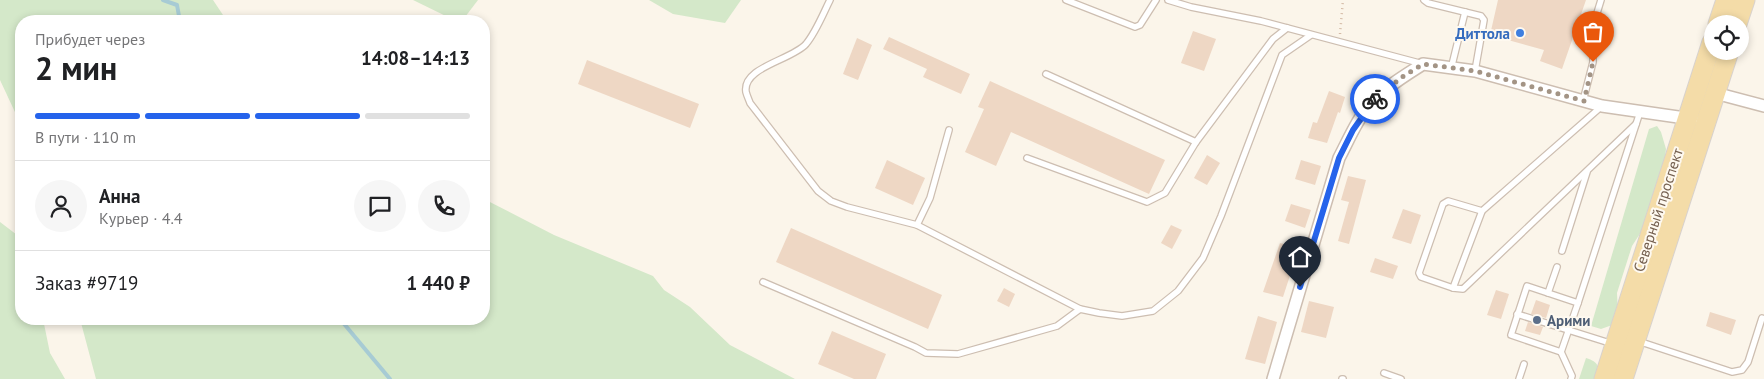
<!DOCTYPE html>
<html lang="ru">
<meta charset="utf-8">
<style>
body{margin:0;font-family:"PT Sans",sans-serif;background:#f6f6f6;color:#202124;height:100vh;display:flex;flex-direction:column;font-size:19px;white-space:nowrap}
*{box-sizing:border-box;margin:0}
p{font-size:16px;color:#757577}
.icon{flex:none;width:28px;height:28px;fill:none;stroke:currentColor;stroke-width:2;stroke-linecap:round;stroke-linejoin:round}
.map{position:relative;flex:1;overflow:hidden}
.details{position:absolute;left:15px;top:15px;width:475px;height:310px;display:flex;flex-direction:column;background:#fff;border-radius:20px;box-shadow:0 2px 8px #0003}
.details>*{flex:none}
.controls{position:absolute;left:1704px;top:15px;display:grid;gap:10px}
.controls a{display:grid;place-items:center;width:45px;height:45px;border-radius:50%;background:#fff;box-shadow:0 2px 8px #0003;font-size:25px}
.pin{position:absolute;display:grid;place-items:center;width:42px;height:42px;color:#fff;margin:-51px -21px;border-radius:50% 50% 50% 0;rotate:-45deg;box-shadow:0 0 5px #0007}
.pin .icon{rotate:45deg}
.courier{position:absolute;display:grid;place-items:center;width:50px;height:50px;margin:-25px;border:4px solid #2563eb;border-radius:50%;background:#fff;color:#222;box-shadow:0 1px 6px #0007}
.headline em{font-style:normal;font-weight:800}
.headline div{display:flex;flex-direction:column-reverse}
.headline{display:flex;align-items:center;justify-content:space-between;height:85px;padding:0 20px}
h1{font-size:32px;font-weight:800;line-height:38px}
.bar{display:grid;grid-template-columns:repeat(4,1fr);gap:8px 5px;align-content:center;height:60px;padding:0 20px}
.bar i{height:6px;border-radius:4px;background:#e0e0e0}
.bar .active{background:#2563eb}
.bar p{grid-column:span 4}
.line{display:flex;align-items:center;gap:12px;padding:0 20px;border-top:1px solid #e0e0e0}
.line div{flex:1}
.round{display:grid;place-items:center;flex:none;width:52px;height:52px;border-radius:26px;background:#f6f6f6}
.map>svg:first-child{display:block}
.green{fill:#d4e8c9}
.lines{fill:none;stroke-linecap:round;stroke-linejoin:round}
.stream{stroke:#a7cbd4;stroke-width:4}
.building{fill:#eed7c4}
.lane-casing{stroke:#cdbeb1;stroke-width:8}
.street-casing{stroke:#cdbeb1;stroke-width:14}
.primary-casing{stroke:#d8d2ce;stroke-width:21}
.path{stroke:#d4bba7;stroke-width:2.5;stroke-dasharray:1 4;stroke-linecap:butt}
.lane{stroke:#fff;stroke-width:5.5}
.street{stroke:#fff;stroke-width:11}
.primary{stroke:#f4dca8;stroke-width:19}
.done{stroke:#a39485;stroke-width:5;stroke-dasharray:0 9}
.route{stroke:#2563eb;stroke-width:6}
.shop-dot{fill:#3f7fe0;stroke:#fef9f0;stroke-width:2}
.service-dot{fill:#5c6f8a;stroke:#fef9f0;stroke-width:2}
.labels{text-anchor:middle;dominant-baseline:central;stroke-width:4;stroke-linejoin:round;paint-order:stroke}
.shop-label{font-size:15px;font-weight:bold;fill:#366cbe;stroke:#fef9f0;text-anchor:end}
.street-label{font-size:15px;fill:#745f4f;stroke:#fef9f0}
.service-label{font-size:15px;font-weight:bold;fill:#4e5e75;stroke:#fef9f0;text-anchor:start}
</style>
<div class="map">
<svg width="1764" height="379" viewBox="0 0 1764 379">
<rect width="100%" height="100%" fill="#fbf5ea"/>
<g class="green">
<polygon points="0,0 213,0 227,21 21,21 21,125 0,80"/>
<polygon points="413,0 478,0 462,21 456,21"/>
<polygon points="649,0 741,0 725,23 673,14"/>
<polygon points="1657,126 1661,132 1666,149 1664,165 1643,229 1632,246 1617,293 1618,313 1615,324 1601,329 1591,326 1649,129"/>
<polygon points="484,199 554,235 653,276 664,290 690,307 730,345 795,379 96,379 80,319 484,319"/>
<polygon points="0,222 21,238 21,319 43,319 50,353 65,379 0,379"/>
<path d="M1586,358C1599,362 1600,367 1596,379H1579Z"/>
</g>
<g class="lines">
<g class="stream">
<polyline points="163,0 177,5 179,16 176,21"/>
<polyline points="340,319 390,379"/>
</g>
</g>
<g class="building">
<polygon points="1498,0 1586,0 1562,69 1540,61 1544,50 1490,35"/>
<polygon points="1193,31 1216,39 1204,71 1181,63"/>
<polygon points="889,37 970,74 961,94 923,77 927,69 883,49"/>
<polygon points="857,38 872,45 858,80 843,74"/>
<polygon points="587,60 699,104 690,128 578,84"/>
<polygon points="990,81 1165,160 1149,194 1011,132 996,166 965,152 984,109 978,107"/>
<polygon points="1329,91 1345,97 1340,113 1338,112 1327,143 1308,138 1313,122 1317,123"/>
<polygon points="1207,155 1220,163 1207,185 1194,178"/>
<polygon points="887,160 925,178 913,205 875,188"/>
<polygon points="1301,160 1321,166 1315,185 1295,179"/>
<polygon points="1348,176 1366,180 1349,244 1338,241 1349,202 1341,200"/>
<polygon points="1291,204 1311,210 1305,228 1285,221"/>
<polygon points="1403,209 1421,215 1411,244 1392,238"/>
<polygon points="1171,225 1182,230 1172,249 1161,243"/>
<polygon points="791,228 942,295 928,329 776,262"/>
<polygon points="1280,243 1299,248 1283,297 1263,292"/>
<polygon points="1375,258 1398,266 1393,279 1370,272"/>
<polygon points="1004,288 1015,294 1009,307 997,301"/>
<polygon points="1496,290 1509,294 1501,319 1487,315"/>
<polygon points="1536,300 1550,305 1546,318 1531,314"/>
<polygon points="1309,301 1334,307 1326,338 1301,332"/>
<polygon points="1710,312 1736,320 1731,335 1706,326"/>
<polygon points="1258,316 1277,322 1265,364 1245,359"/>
<polygon points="1528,322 1543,327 1540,335 1525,331"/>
<polygon points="832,331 886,354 876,379 854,379 818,364"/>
</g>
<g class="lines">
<defs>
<g id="lane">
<path d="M830,0C823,14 816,32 806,44C792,60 742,67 746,92C747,96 749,100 750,103L818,191L831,201L847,207L917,225L1080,309"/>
<polyline points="1066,0 1135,27 1140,25 1156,0"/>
<polyline points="1168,0 1191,7 1261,21 1423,64"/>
<polyline points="1424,0 1428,3 1481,16 1484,20 1475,71"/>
<polyline points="1451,69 1465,12"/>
<polyline points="1046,74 1196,142"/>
<polyline points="1583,101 1593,62 1593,26 1601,0"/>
<polyline points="1602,106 1482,211 1453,288 1463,289 1636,124"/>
<polyline points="1027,158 1147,202 1165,193 1196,142 1273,39 1287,28"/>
<polyline points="917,225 930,198 949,130"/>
<polyline points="1562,251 1587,172"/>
<polyline points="763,282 915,347 926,353 958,354 1057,326 1080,309 1099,313 1122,316 1153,311 1178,291 1203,258 1221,216 1282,55 1311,35"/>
<polygon points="1527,286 1578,303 1561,352 1511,335"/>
<polyline points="1453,288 1421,277 1419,273 1443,204 1448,201 1482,211"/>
<polyline points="1548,293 1557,267"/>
<polyline points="1578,303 1640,112"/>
<polyline points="1517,314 1613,344"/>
<polyline points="1638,341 1732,372 1742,370 1748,362 1762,318"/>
<polyline points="1561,352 1572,376 1571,379"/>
<polyline points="1384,373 1401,379"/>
<polyline points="1342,379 1343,379"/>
<polyline points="1519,379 1524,364"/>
</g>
<g id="street">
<polyline points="1715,93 1764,106"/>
<path d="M1273,379L1339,158C1349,139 1358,117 1373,101C1387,86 1406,75 1423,64L1475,71L1602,106L1692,119"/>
</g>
<g id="primary">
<polyline points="1718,24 1726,0"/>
<polyline points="1737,24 1745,0"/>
<polyline points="1604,379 1712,42"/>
<polyline points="1623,379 1729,51"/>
</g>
</defs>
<use href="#lane" class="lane-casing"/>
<use href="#street" class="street-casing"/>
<use href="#primary" class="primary-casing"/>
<polyline class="path" points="1340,34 1343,0"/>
<use href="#lane" class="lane"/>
<use href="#street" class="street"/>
<use href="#primary" class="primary"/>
</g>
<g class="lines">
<polyline class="done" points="1375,99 1402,77 1423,64 1475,71 1584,101 1593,62"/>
<polyline class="route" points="1300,287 1339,158 1353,130 1375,99"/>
</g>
<circle class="shop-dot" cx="1520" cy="33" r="5"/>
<circle class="service-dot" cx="1537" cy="320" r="5"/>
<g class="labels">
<g class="shop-label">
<text x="1510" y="33">Диттола</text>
</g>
<g class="street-label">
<text transform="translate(1658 210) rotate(-72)">Северный проспект</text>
</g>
<g class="service-label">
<text x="1547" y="320">Арими</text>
</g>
</g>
</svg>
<div class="controls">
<a><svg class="icon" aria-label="locate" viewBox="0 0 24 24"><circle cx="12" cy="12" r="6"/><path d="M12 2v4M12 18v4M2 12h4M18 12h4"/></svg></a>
</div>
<div class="pin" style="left:1593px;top:62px;background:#ea580c"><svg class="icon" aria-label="bag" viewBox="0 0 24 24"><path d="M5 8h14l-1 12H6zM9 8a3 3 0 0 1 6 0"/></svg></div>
<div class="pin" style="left:1300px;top:287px;background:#1f2937"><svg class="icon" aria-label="home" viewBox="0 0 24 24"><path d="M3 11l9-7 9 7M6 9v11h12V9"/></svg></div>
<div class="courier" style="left:1375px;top:99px"><svg class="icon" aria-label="bike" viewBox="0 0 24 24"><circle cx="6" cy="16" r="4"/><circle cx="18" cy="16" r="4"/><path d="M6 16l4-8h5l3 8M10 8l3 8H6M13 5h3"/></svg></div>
<section class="details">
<div class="headline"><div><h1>2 мин</h1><p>Прибудет через</p></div><em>14:08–14:13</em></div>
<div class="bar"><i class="active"></i><i class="active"></i><i class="active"></i><i></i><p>В пути · 110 m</p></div>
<div class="line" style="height:90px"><a class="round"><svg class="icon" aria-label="person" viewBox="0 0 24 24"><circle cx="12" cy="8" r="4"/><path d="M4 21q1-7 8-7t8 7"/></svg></a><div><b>Анна</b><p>Курьер · 4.4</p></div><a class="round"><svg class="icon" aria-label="chat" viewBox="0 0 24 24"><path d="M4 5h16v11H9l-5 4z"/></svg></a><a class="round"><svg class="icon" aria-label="phone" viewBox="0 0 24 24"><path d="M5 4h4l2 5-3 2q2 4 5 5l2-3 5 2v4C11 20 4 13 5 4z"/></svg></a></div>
<div class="line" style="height:65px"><div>Заказ #9719</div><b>1 440 ₽</b></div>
</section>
</div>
